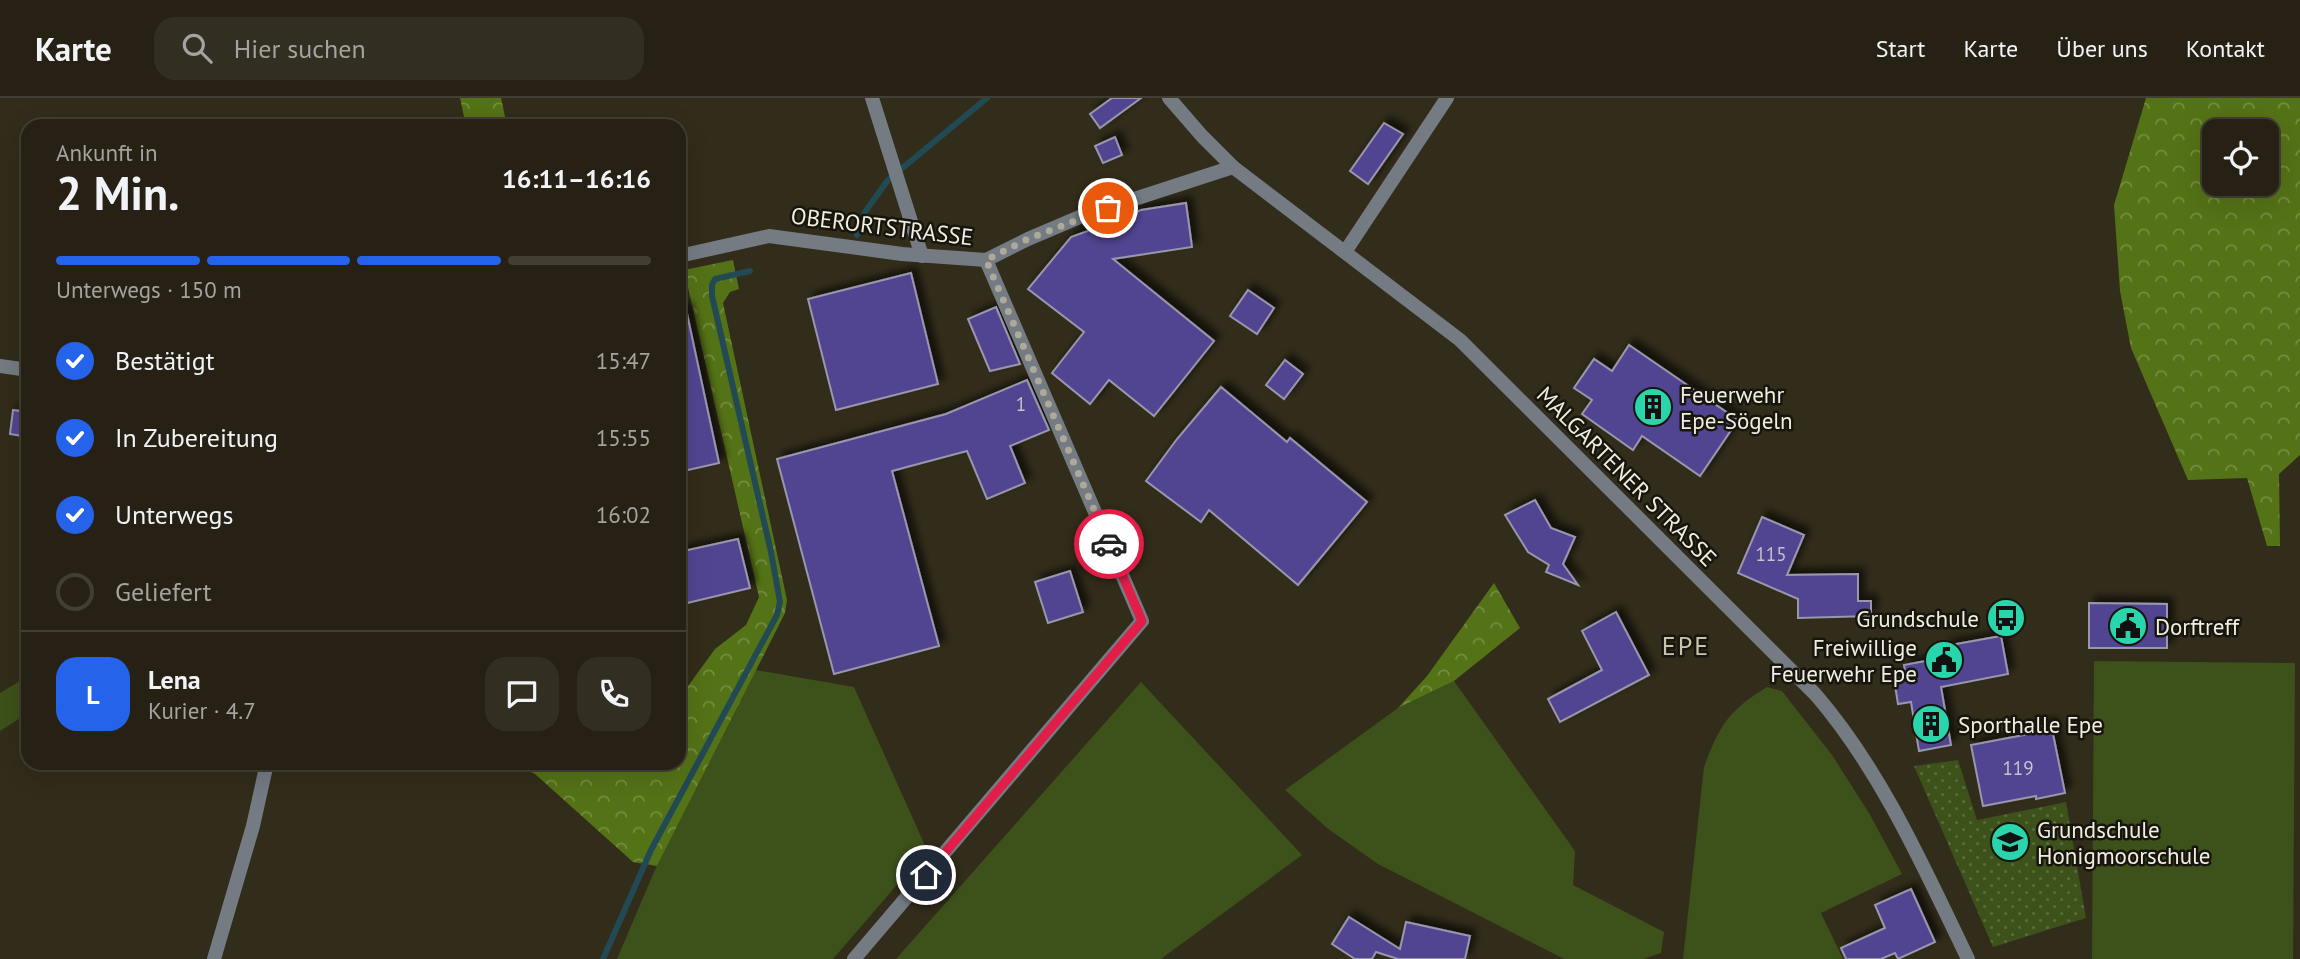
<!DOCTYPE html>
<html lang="de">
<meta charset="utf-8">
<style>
body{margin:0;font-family:"PT Sans",sans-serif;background:#322e22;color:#f1f3f6;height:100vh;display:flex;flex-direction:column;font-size:26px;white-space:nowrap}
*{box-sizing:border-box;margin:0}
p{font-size:23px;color:#a4a3a0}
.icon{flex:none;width:38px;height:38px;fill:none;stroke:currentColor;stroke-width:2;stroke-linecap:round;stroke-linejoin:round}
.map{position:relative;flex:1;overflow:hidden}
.details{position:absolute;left:21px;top:21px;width:665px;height:651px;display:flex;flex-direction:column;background:#262114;border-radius:21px;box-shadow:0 7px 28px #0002,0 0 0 2px #423e34}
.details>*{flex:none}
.controls{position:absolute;left:2202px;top:21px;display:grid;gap:14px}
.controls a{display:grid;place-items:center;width:77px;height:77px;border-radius:14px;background:#262114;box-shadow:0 7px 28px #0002,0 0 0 2px #423e34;font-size:35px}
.pin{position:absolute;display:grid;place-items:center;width:60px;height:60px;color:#fff;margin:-30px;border:4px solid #fff;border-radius:50%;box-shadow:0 2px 7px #0007}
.courier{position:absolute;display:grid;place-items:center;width:70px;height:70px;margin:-35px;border:5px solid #e11d48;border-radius:50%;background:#fff;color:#222;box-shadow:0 2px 9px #0007}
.overview em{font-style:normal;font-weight:600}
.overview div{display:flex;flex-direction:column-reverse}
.overview{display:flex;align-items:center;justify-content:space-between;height:119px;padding:0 35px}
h1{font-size:46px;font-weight:600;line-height:52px}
.bar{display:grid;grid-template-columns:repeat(4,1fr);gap:10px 7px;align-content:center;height:84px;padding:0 35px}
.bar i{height:9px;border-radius:5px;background:#423e34}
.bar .current{background:#2563eb}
.bar p{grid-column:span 4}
.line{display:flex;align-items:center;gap:18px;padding:0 35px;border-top:2px solid #423e34}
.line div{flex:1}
.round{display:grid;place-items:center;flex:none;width:74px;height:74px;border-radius:21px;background:#322e22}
ol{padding:0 35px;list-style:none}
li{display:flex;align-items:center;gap:21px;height:77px}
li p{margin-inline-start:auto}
li .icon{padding:7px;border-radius:50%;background:#2563eb;color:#fff;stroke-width:4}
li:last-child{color:#a4a3a0}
li i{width:38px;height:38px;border:4px solid #423e34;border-radius:50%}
header{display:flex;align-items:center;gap:42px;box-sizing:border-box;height:98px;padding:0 35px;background:#262114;border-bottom:2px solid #423e34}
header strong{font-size:33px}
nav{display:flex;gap:38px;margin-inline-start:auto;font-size:24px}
.search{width:490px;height:63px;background:#322e22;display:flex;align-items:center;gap:18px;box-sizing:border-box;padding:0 24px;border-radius:21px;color:#a4a3a0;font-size:26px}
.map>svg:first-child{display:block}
.grass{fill:#3d511b}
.forest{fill:url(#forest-crowns);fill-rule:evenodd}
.park{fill:url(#park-dots)}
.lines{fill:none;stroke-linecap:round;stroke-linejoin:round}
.stream{stroke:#224a54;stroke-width:6}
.building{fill:#514591;stroke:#9897ad;stroke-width:2;filter:url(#shadow)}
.minor{stroke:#757b83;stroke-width:14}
.tertiary{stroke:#757b83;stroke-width:14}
.done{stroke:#aea99b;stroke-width:7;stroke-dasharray:0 12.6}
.route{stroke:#e11d48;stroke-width:9}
.labels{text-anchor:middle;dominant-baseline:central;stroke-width:5;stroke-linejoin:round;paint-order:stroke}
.number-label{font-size:19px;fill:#c8c3cd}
.street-label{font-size:23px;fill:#f0ede1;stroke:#17150d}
.poi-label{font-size:23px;fill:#f0ede1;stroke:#17150d;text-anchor:start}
.quarter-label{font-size:26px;letter-spacing:2px;fill:#cac3ac;stroke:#17150d}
</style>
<header>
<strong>Karte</strong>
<div class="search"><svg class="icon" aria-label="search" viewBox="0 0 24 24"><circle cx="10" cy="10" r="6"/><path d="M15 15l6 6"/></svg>Hier suchen</div>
<nav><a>Start</a><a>Karte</a><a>Über uns</a><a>Kontakt</a></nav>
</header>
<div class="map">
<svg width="2300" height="861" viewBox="0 0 2300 861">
<defs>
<pattern id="forest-crowns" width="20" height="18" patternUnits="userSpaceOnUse" patternTransform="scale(1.75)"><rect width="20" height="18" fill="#547216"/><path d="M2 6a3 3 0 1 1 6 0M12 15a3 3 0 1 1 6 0" fill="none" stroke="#758d43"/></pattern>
<pattern id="park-dots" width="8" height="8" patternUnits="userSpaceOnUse" patternTransform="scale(1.75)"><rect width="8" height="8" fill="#3d511b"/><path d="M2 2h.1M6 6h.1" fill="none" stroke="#596a3c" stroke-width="1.8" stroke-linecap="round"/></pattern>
<filter id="shadow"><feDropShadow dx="6" dy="-6" stdDeviation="3.5" flood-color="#0009"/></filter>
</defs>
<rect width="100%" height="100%" fill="#322c1a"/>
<g class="grass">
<polygon points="2094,563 2295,565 2293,861 2092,861"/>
<polygon points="756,572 854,589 927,752 833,861 617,861 654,774"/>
<polygon points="28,578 28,615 0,633 0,595"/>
<polygon points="1454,583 1575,753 1573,787 1664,834 1661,855 1643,861 1564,861 1378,766 1327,730 1285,692 1398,610"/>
<polygon points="1141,584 1302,757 1161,861 896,861"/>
<path d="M1767,589L1782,593L1832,657L1869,715L1902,776L1821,815L1843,861H1683L1704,669C1719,628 1729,612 1767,589Z"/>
</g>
<g class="forest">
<polygon points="460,0 501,0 507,28 466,28"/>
<path d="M2146,0H2300V357L2279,376L2280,448H2267L2247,380L2188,382L2131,250L2120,193L2114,107ZM2266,33V86H2214V33Z"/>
<polygon points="733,162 739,191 730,194 723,205 787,502 785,515 657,768 633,764 535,676 513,665 679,665 679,596 683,595 715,551 746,527 759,499 687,185 679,186 679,173"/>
<polygon points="1494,485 1520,530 1454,583 1398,610 1427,578"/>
</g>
<polygon class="park" points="1958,662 1977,722 2066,704 2086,820 1993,849 1914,668"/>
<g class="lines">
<g class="stream">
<polyline points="857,137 865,114 888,82 987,0"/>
<polyline points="603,861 651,752 777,517 780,504 771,454 712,198 712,187 715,181 750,173"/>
</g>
</g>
<g class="building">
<polygon points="1112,0 1141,0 1100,30 1090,16"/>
<polygon points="1384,25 1403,36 1368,86 1350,73"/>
<polygon points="1115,39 1122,57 1103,65 1095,48"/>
<polygon points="1186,105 1192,149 1113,161 1214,243 1154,318 1109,282 1090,306 1052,275 1084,234 1028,191 1071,139 1093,131 1095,132 1141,112"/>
<polygon points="911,175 938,286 836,312 808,201"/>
<polygon points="1248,192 1274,210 1257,236 1230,218"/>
<polygon points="996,209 1020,266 990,273 968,221"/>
<polygon points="679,211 686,211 719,365 679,374"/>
<polygon points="1629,247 1738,322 1700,378 1642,338 1633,352 1582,316 1592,302 1574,290 1594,261 1612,273"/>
<polygon points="1285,262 1303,276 1284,301 1266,287"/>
<polygon points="1027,282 1049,332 1010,348 1025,385 987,401 967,353 892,373 939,548 834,576 777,361 946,316"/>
<polygon points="1221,289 1287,344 1290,340 1367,404 1298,487 1209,412 1201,424 1146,383 1177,341"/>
<polygon points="13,312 28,314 28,339 10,336"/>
<polygon points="1535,402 1551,430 1575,439 1563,466 1578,487 1546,474 1549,467 1528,454 1505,417"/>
<polygon points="1762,419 1804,437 1787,477 1858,476 1858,503 1871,503 1871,518 1798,520 1798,501 1738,475"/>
<polygon points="738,441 750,490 679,507 679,454"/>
<polygon points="1070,473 1083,514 1048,525 1035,484"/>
<polygon points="2089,505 2167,506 2167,550 2089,550"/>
<polygon points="1616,514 1649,577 1560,624 1548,601 1602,572 1582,533"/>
<polygon points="2001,538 2008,576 1941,589 1951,647 1919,653 1911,604 1898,606 1894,581 1906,579 1904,567 1947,559 1945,548"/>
<polygon points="2051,626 2065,695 2036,701 2036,698 1983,708 1971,647 2024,637 2023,632"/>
<polygon points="1911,791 1935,844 1898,861 1895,855 1881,861 1846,861 1841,850 1885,830 1875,807"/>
<polygon points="1349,819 1400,851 1406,824 1470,838 1465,861 1398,861 1376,854 1372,861 1355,861 1332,846"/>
</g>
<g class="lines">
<g class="minor">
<polyline points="872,0 922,158"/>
<polyline points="1345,154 1447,0"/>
<polyline points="679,158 769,138 902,156 986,162 1028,141 1082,118 1233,69"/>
<polyline points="0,268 28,272"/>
<polyline points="214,861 253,728 267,665"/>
<polyline points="854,861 1142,523 986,162"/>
</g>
<path class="tertiary" d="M1169,0L1202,38L1233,69L1460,242L1816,597C1882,674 1924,770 1968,861"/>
</g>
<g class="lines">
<polyline class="done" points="1108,110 1028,141 986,162 1109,446"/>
<polyline class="route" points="926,777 1142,523 1109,446"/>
</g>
<defs>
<symbol id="building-disc" viewBox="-11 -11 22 22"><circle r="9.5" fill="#2ad5ac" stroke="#17150d"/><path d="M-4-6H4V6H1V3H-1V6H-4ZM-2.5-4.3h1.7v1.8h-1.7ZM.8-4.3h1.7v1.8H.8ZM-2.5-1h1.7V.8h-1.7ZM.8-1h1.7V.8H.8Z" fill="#111"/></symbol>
<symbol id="bus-disc" viewBox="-11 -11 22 22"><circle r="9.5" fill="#2ad5ac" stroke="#17150d"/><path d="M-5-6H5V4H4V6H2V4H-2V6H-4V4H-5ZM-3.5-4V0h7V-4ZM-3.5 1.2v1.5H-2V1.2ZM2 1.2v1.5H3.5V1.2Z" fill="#111"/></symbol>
<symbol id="civic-disc" viewBox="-11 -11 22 22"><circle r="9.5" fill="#2ad5ac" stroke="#17150d"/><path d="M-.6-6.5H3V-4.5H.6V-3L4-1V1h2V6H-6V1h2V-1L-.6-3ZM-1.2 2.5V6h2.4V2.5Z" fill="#111"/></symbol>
<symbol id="school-disc" viewBox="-11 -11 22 22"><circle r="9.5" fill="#2ad5ac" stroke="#17150d"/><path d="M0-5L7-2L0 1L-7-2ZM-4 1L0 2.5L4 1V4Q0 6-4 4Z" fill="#111"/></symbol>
</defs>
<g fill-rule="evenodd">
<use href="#building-disc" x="1631" y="287" width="44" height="44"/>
<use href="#bus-disc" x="1984" y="498" width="44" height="44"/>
<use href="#civic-disc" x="2106" y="506" width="44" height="44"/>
<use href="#civic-disc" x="1922" y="540" width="44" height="44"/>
<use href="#building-disc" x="1909" y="604" width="44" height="44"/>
<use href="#school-disc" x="1988" y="722" width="44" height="44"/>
</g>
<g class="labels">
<g class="number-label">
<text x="1021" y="306">1</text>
<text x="1771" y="456">115</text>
<text x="2018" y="670">119</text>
</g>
<g class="street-label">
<text transform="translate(882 128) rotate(7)">OBERORTSTRASSE</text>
<text transform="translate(1627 378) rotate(45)">MALGARTENER STRASSE</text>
</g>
<g class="poi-label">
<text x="1680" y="296">Feuerwehr<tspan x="1680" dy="26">Epe-Sögeln</tspan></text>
<text x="1979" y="520" text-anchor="end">Grundschule</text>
<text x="2155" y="528">Dorftreff</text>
<text x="1917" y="549" text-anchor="end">Freiwillige<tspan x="1917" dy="26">Feuerwehr Epe</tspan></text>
<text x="1958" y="626">Sporthalle Epe</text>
<text x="2037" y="731">Grundschule<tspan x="2037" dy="26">Honigmoorschule</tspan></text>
</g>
<g class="quarter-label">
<text x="1686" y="547">EPE</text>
</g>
</g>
</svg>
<div class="controls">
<a><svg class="icon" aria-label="locate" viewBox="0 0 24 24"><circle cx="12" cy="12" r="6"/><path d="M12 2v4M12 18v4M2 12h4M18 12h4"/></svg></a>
</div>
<div class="pin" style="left:1108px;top:110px;background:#ea580c"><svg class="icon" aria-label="bag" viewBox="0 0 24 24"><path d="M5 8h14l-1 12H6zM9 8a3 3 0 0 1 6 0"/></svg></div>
<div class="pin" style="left:926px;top:777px;background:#1f2937"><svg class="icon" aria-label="home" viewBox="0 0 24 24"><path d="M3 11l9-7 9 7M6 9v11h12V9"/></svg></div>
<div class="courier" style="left:1109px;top:446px"><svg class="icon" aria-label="car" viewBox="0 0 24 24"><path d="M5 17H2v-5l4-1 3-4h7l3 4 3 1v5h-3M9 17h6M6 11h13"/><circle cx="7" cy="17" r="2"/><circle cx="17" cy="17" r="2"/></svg></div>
<section class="details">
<div class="overview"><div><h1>2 Min.</h1><p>Ankunft in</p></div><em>16:11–16:16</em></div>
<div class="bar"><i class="current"></i><i class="current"></i><i class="current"></i><i></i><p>Unterwegs · 150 m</p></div>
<ol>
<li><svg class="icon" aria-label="check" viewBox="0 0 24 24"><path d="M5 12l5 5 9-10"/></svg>Bestätigt<p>15:47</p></li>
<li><svg class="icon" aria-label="check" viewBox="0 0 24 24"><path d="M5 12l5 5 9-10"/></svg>In Zubereitung<p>15:55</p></li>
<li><svg class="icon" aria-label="check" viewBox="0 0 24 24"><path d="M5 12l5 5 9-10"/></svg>Unterwegs<p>16:02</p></li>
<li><i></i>Geliefert</li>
</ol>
<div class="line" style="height:126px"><b class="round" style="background:#2563eb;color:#fff">L</b><div><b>Lena</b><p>Kurier · 4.7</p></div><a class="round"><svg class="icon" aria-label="chat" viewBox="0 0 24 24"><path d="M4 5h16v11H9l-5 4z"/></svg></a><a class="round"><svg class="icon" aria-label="phone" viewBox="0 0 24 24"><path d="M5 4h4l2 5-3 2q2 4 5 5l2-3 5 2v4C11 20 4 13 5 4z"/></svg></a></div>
</section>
</div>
